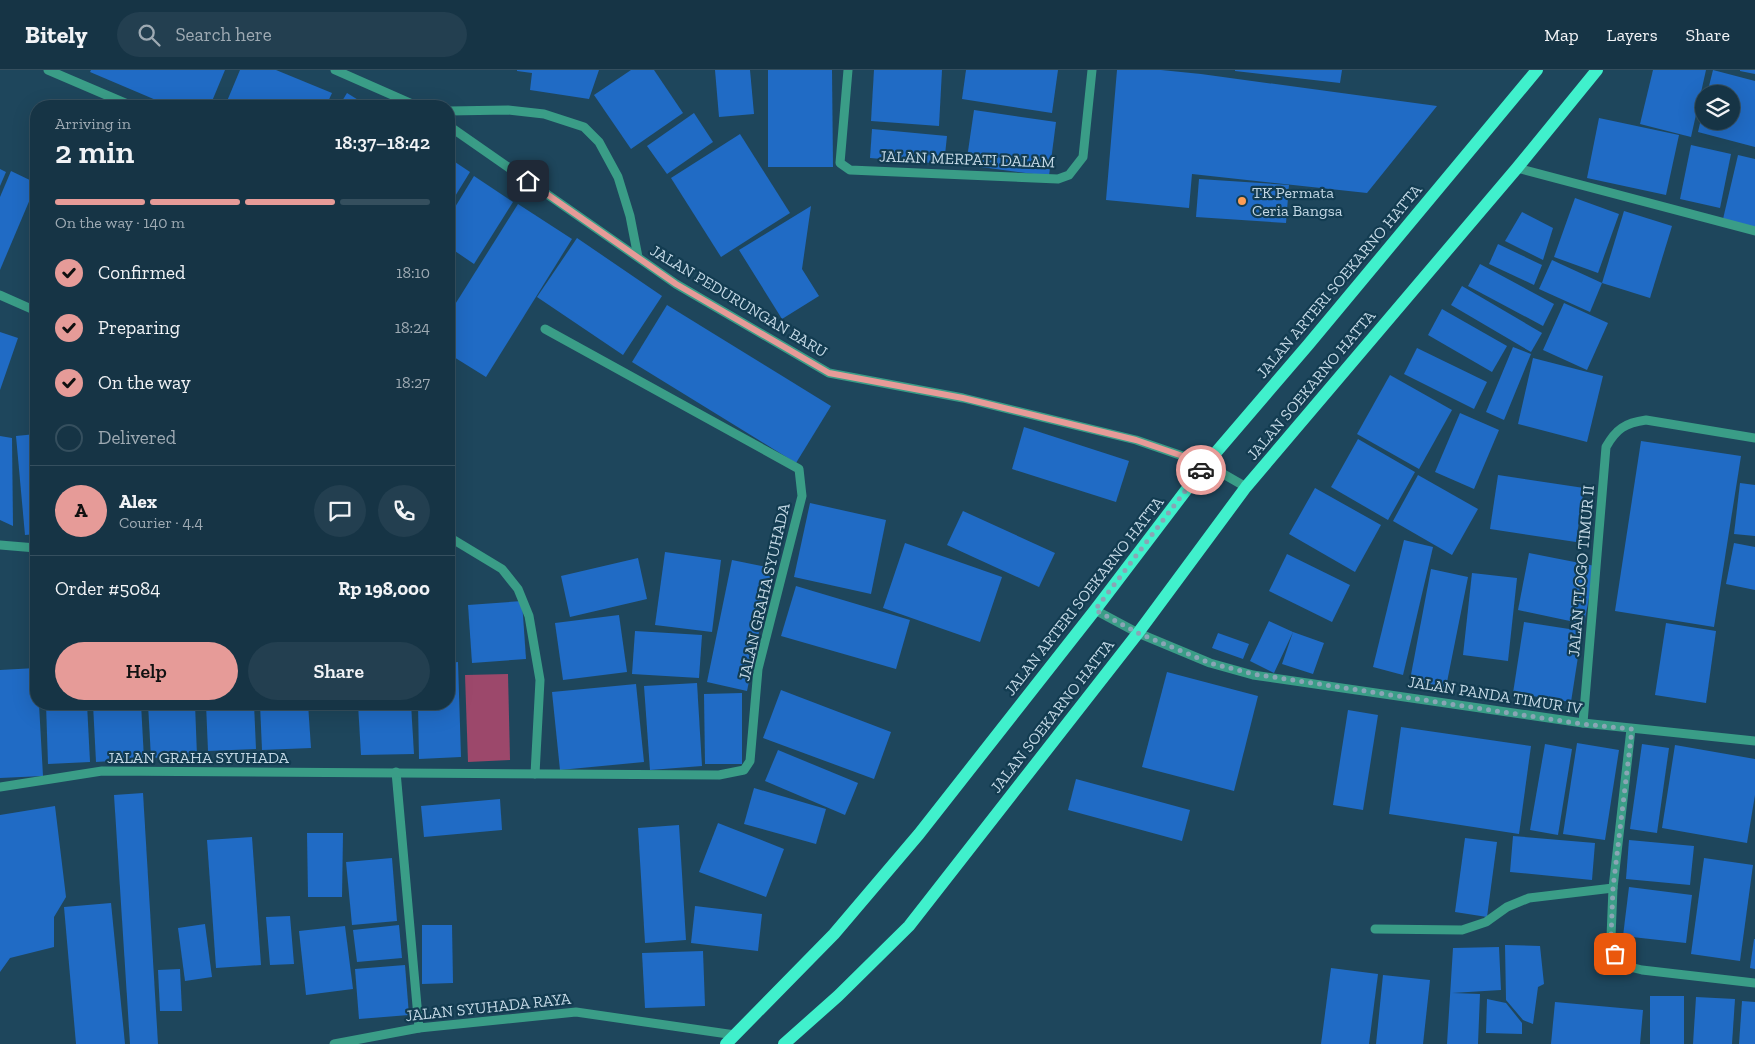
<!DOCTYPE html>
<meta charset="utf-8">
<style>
body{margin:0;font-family:"Zilla Slab",serif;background:#233f50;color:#f1f3f6;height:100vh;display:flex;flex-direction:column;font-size:19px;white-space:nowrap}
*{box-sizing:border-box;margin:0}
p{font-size:16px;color:#9eaab3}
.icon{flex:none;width:28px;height:28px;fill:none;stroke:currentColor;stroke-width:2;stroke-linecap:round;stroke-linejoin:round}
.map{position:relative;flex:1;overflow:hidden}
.side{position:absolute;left:30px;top:30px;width:425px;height:610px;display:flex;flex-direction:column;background:#163445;border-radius:20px;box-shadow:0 5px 20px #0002,0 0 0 1px #354f5e}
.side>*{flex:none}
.controls{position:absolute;left:1695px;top:15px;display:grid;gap:10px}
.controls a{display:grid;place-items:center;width:45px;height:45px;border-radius:50%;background:#163445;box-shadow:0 5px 20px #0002,0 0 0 1px #354f5e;font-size:25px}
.pin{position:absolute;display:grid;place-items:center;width:42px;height:42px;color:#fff;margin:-21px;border-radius:10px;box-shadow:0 2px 8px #0006}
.courier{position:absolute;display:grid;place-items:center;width:50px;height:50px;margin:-25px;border:4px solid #e69b98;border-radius:50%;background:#fff;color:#222;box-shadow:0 1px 6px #0007}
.head em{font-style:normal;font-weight:600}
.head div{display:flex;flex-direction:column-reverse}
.head{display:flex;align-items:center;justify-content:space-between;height:85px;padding:0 25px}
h1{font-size:32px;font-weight:600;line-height:38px}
.bar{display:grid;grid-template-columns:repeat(4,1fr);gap:8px 5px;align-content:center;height:60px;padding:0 25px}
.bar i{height:6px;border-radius:4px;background:#354f5e}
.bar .active{background:#e69b98}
.bar p{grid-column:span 4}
.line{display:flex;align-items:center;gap:12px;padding:0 25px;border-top:1px solid #354f5e}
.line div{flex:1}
.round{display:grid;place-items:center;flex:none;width:52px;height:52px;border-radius:26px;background:#233f50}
ol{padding:0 25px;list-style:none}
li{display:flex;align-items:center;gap:15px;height:55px}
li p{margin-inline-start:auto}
li .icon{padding:5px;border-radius:50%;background:#e69b98;color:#111;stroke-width:4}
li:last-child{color:#9eaab3}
li i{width:28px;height:28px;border:2px solid #354f5e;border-radius:50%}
.primary-button{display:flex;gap:10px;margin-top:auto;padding:10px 25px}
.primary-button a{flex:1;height:58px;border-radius:30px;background:#e69b98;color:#111;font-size:20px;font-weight:600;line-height:58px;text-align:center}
.primary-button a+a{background:#233f50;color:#f1f3f6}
header{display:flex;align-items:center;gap:30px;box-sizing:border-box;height:70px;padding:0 25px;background:#163445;border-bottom:1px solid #354f5e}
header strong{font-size:24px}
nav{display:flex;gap:28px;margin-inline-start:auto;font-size:18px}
.search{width:350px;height:45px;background:#233f50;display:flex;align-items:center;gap:12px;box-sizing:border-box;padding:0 18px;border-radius:28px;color:#9eaab3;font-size:19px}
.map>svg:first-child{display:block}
.green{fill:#9c486b}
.building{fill:#206bc5}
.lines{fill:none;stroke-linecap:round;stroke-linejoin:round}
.minor{stroke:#3a9d87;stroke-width:9}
.major{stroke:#40f0cc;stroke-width:12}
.done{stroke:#89a5b5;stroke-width:5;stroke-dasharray:0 9}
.route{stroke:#e69b98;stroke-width:6}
.poi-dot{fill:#fd9d54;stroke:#133c51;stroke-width:2}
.labels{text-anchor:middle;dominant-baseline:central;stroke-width:4.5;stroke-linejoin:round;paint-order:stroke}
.street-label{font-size:16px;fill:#c3d8e5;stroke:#133c51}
.poi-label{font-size:16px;fill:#c3d8e5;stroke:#133c51;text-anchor:start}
</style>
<header>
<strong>Bitely</strong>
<div class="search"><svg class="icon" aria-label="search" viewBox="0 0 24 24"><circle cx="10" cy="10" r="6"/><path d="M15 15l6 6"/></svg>Search here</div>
<nav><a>Map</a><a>Layers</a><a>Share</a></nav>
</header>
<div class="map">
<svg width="1755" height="974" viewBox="0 0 1755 974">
<rect width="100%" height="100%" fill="#1e465c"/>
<polygon class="green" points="508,604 510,690 468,692 465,605"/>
<g class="building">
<polygon points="91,0 225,0 210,36 170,36 90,2"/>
<polygon points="240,0 276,0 332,23 326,36 225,36"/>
<polygon points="517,0 599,0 589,29 530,20 532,3 517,1"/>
<polygon points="631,0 654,0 683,43 631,79 594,25"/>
<polygon points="715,0 750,0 754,44 719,47"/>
<polygon points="768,0 832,0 833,97 768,97"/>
<polygon points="874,0 942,0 939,56 871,51"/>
<polygon points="966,0 1058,0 1052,43 962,29"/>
<polygon points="1117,0 1161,0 1201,4 1437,36 1367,123 1192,104 1189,138 1106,130"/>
<polygon points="1235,0 1342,0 1340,13 1235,1"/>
<polygon points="1653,0 1706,0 1691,67 1640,54"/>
<polygon points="1713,0 1755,11 1755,77 1698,62 1703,40 1704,51 1731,51 1731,24 1707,24"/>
<polygon points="1740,0 1755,0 1755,4 1740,1"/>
<polygon points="347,23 368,36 339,36"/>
<polygon points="974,40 1056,52 1049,106 966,95"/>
<polygon points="694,43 713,72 667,104 647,76"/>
<polygon points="1599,48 1679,65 1666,125 1587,108"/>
<polygon points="872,59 947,66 944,94 870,88"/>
<polygon points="740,64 790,143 721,187 671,108"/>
<polygon points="1691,75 1731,84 1720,138 1680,129"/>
<polygon points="1738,85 1755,89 1755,157 1723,149"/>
<polygon points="449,88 470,102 449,136"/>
<polygon points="0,99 6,102 0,116"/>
<polygon points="11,101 36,113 36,115 0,200 0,127"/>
<polygon points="474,106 513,132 474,194 449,177 449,147"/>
<polygon points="1199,109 1289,115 1286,153 1196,147"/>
<polygon points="1575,128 1619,144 1598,203 1554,187"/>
<polygon points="518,134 572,169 486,307 449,284 449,244"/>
<polygon points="811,136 802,199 819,226 782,249 739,180"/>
<polygon points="1624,141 1672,156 1650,228 1602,213"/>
<polygon points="1522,142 1553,158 1543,190 1505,171"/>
<polygon points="577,168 662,226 623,285 537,227"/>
<polygon points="1498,174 1542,195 1534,215 1489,194"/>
<polygon points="1552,190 1602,213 1590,242 1539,219"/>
<polygon points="1480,194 1554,234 1543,256 1468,216"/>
<polygon points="1462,216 1542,263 1531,282 1451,235"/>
<polygon points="1564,233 1608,253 1587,300 1543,280"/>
<polygon points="667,235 831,336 796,393 632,292"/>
<polygon points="1442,239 1507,276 1492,302 1428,265"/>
<polygon points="0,262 18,268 0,320"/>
<polygon points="1513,277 1531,284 1504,350 1486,342"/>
<polygon points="1417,278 1487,312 1474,339 1404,304"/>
<polygon points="1533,288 1603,306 1587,372 1518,354"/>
<polygon points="1390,305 1452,340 1419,399 1357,364"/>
<polygon points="1460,343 1499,360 1474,419 1435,402"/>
<polygon points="1024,357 1129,391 1116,432 1012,399"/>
<polygon points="36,364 36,464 25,465 16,366"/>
<polygon points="0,366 12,368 13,456 0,450"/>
<polygon points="1358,369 1415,402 1388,450 1331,417"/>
<polygon points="1641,371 1741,386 1714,557 1615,541"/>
<polygon points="1418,405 1478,439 1452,485 1393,451"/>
<polygon points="1498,405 1584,418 1576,472 1490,459"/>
<polygon points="1740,413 1755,415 1755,466 1734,464"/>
<polygon points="1315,418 1381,455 1355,502 1289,464"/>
<polygon points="810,433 886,450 871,524 794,507"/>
<polygon points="963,441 1055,483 1039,517 947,475"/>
<polygon points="1404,470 1433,477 1403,605 1373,597"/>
<polygon points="905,473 1002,507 980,572 883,538"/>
<polygon points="1734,473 1755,477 1755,520 1726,514"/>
<polygon points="665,482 721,490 712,562 655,555"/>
<polygon points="1529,483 1595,496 1584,554 1518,540"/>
<polygon points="1287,484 1350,515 1332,552 1269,521"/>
<polygon points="638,488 647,529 570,547 561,506"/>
<polygon points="732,490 772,498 747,621 707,612"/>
<polygon points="1431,499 1468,507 1446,617 1410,610"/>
<polygon points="1472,503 1517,508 1508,591 1463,585"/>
<polygon points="796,516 910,550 896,599 781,566"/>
<polygon points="449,525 451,525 456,584 449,584"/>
<polygon points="522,531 526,589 472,593 468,535"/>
<polygon points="619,545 627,602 563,610 555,553"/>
<polygon points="1269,551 1293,562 1324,573 1313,604 1282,594 1293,562 1274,603 1250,591"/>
<polygon points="1524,552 1582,561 1571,632 1513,623"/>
<polygon points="1666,553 1716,561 1706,633 1655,625"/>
<polygon points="635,561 702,565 699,608 632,604"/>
<polygon points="1218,563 1249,574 1243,589 1212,578"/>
<polygon points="458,592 461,687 419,689 418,634 449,634 449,593"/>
<polygon points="36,598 36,634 39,634 43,706 0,708 0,600"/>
<polygon points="1167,602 1258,626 1234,721 1142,697"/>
<polygon points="697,613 702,696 650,700 644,616"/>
<polygon points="636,614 644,692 560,700 552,622"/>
<polygon points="781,620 891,662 874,709 763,668"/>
<polygon points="742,623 742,694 705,694 704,624"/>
<polygon points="46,634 87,634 90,692 48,694"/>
<polygon points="93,634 141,634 144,689 96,692"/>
<polygon points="148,634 195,634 197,686 151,688"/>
<polygon points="206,634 254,634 256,679 208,681"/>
<polygon points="260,634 308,634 311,678 262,680"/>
<polygon points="358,634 411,634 414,684 361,685"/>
<polygon points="1348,640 1378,645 1363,740 1333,735"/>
<polygon points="1401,657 1531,676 1519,764 1389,744"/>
<polygon points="1577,673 1619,680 1605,770 1563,764"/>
<polygon points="1545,674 1572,679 1558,765 1530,760"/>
<polygon points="1642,674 1669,678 1657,763 1630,759"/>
<polygon points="1675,675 1755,689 1755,725 1747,773 1662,758"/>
<polygon points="778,680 858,713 845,745 765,711"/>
<polygon points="1076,709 1190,740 1182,771 1068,740"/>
<polygon points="754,718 826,739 816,774 744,754"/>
<polygon points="143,723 158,974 130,974 114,725"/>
<polygon points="500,729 502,760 424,767 421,736"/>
<polygon points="55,736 66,827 54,847 54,877 10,888 0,902 0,745"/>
<polygon points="718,753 784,779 766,827 699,802"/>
<polygon points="679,755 686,870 645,873 638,758"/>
<polygon points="307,763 343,763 342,827 308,827"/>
<polygon points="1513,766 1595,773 1592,810 1510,802"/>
<polygon points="252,767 261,895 216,898 207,770"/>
<polygon points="1465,768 1497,772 1487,847 1455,842"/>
<polygon points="1629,770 1694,776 1690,815 1626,809"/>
<polygon points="392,788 397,851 352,855 346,792"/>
<polygon points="1704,788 1753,795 1740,891 1691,884"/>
<polygon points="1629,817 1692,825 1686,873 1623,866"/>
<polygon points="111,833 125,974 76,974 64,837"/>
<polygon points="695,836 762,844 758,881 691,873"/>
<polygon points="290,846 294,894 270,895 266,847"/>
<polygon points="205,854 212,907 185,911 178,858"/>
<polygon points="399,855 402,888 357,892 353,860"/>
<polygon points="422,855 452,855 453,913 422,914"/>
<polygon points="345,856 353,919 306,925 299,861"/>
<polygon points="1754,869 1755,869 1755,899 1750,898"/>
<polygon points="1505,875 1540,876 1544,914 1538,917 1533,954 1523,950 1506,930"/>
<polygon points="1499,877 1501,920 1452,923 1480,924 1478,974 1447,974 1453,878"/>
<polygon points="703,881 705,936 645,938 642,883"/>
<polygon points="405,895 409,945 359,949 355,899"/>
<polygon points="1331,898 1378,904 1369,974 1321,974"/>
<polygon points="180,899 182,941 160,941 158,900"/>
<polygon points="1383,905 1430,910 1423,974 1376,974"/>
<rect x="1650" y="926" width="34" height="48"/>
<polygon points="1696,927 1735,929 1732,974 1693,974"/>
<polygon points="1487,929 1506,933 1522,953 1522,964 1486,963"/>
<polygon points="1742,931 1755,932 1755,974 1739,974"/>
<polygon points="1555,932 1643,940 1640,974 1551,974"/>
</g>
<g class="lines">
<g class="minor">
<polyline points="48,0 132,36"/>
<polyline points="335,0 417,36"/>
<polyline points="848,0 840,93 850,100 1058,109 1069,105 1083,87 1092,0"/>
<polyline points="449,41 508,40 544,44 584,57 599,72 618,107 630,146 638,187"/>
<polyline points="449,56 676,214 829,303 963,328 1136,370 1206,394 1246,417"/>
<polyline points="1517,98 1755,161"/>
<polyline points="0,225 36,241"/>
<polyline points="449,467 502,499 518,519 529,546 540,610 535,704"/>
<polyline points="0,475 36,478"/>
<polyline points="1095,540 1138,563 1210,593 1253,605 1583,653 1755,671"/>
<path d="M1583,653L1606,377C1616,359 1625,353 1646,350L1755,368"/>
<polyline points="1631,659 1613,818 1611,867 1615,884 1626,896 1642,900 1755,913"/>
<polyline points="396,702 419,958"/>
<polyline points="0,717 102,701 719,705 744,700 750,691 758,599 802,426 799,399 545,259"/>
<polyline points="1375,859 1462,860 1486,852 1507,837 1529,828 1613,818"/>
<polyline points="334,974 419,958 576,942 735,965"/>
</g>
<g class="major">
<polyline points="726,974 834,864 919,764 1095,540 1206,394 1308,275 1537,0"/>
<polyline points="784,974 838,926 909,856 1138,563 1246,417 1517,98 1597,0"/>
</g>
</g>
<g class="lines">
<polyline class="done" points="1201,400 1095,540 1138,563 1210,593 1253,604 1582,654 1632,659 1613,818 1611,867 1615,884"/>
<polyline class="route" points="528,111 676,214 829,303 963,328 1136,370 1206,394 1201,400"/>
</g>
<circle class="poi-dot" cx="1242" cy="131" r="5"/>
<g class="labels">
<g class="street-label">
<text transform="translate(967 89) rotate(2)">JALAN MERPATI DALAM</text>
<text transform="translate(1339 211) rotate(-50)">JALAN ARTERI SOEKARNO HATTA</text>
<text transform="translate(739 231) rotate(31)">JALAN PEDURUNGAN BARU</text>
<text transform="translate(1311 315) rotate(-50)">JALAN SOEKARNO HATTA</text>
<text transform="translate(1581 501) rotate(-85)">JALAN TLOGO TIMUR II</text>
<text transform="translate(764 522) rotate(-77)">JALAN GRAHA SYUHADA</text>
<text transform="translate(1084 526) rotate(-52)">JALAN ARTERI SOEKARNO HATTA</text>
<text transform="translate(1495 625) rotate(9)">JALAN PANDA TIMUR IV</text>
<text transform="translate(1052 646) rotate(-52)">JALAN SOEKARNO HATTA</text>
<text x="198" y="687">JALAN GRAHA SYUHADA</text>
<text transform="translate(488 937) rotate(-6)">JALAN SYUHADA RAYA</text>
</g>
<g class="poi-label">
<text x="1252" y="122">TK Permata<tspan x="1252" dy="18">Ceria Bangsa</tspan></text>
</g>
</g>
</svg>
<div class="controls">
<a><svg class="icon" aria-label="layers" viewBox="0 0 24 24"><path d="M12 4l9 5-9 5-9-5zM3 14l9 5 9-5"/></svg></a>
</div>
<div class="pin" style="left:1615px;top:884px;background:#ea580c"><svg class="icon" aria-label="bag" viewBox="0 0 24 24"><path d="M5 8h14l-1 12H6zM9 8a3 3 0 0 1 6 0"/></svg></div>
<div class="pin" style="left:528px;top:111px;background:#1f2937"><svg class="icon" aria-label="home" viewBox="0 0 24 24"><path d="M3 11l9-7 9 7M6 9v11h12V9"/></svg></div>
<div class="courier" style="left:1201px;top:400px"><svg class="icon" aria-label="car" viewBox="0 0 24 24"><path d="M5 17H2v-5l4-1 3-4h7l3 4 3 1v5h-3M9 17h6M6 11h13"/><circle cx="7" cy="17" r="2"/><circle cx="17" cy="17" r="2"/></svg></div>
<section class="side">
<div class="head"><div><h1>2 min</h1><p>Arriving in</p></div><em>18:37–18:42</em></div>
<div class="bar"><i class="active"></i><i class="active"></i><i class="active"></i><i></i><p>On the way · 140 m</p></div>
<ol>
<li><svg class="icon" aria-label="check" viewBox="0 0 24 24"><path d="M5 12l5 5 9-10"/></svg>Confirmed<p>18:10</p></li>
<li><svg class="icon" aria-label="check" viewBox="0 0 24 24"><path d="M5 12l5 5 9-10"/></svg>Preparing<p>18:24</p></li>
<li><svg class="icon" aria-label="check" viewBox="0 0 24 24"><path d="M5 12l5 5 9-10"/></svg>On the way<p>18:27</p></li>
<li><i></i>Delivered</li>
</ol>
<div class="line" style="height:90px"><b class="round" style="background:#e69b98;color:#111">A</b><div><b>Alex</b><p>Courier · 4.4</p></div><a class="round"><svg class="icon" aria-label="chat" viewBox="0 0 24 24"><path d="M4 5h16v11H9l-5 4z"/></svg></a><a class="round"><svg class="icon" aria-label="phone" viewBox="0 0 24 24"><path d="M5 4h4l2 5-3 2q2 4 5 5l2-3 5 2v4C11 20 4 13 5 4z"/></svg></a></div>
<div class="line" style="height:65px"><div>Order #5084</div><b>Rp 198,000</b></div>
<div class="primary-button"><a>Help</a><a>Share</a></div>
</section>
</div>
